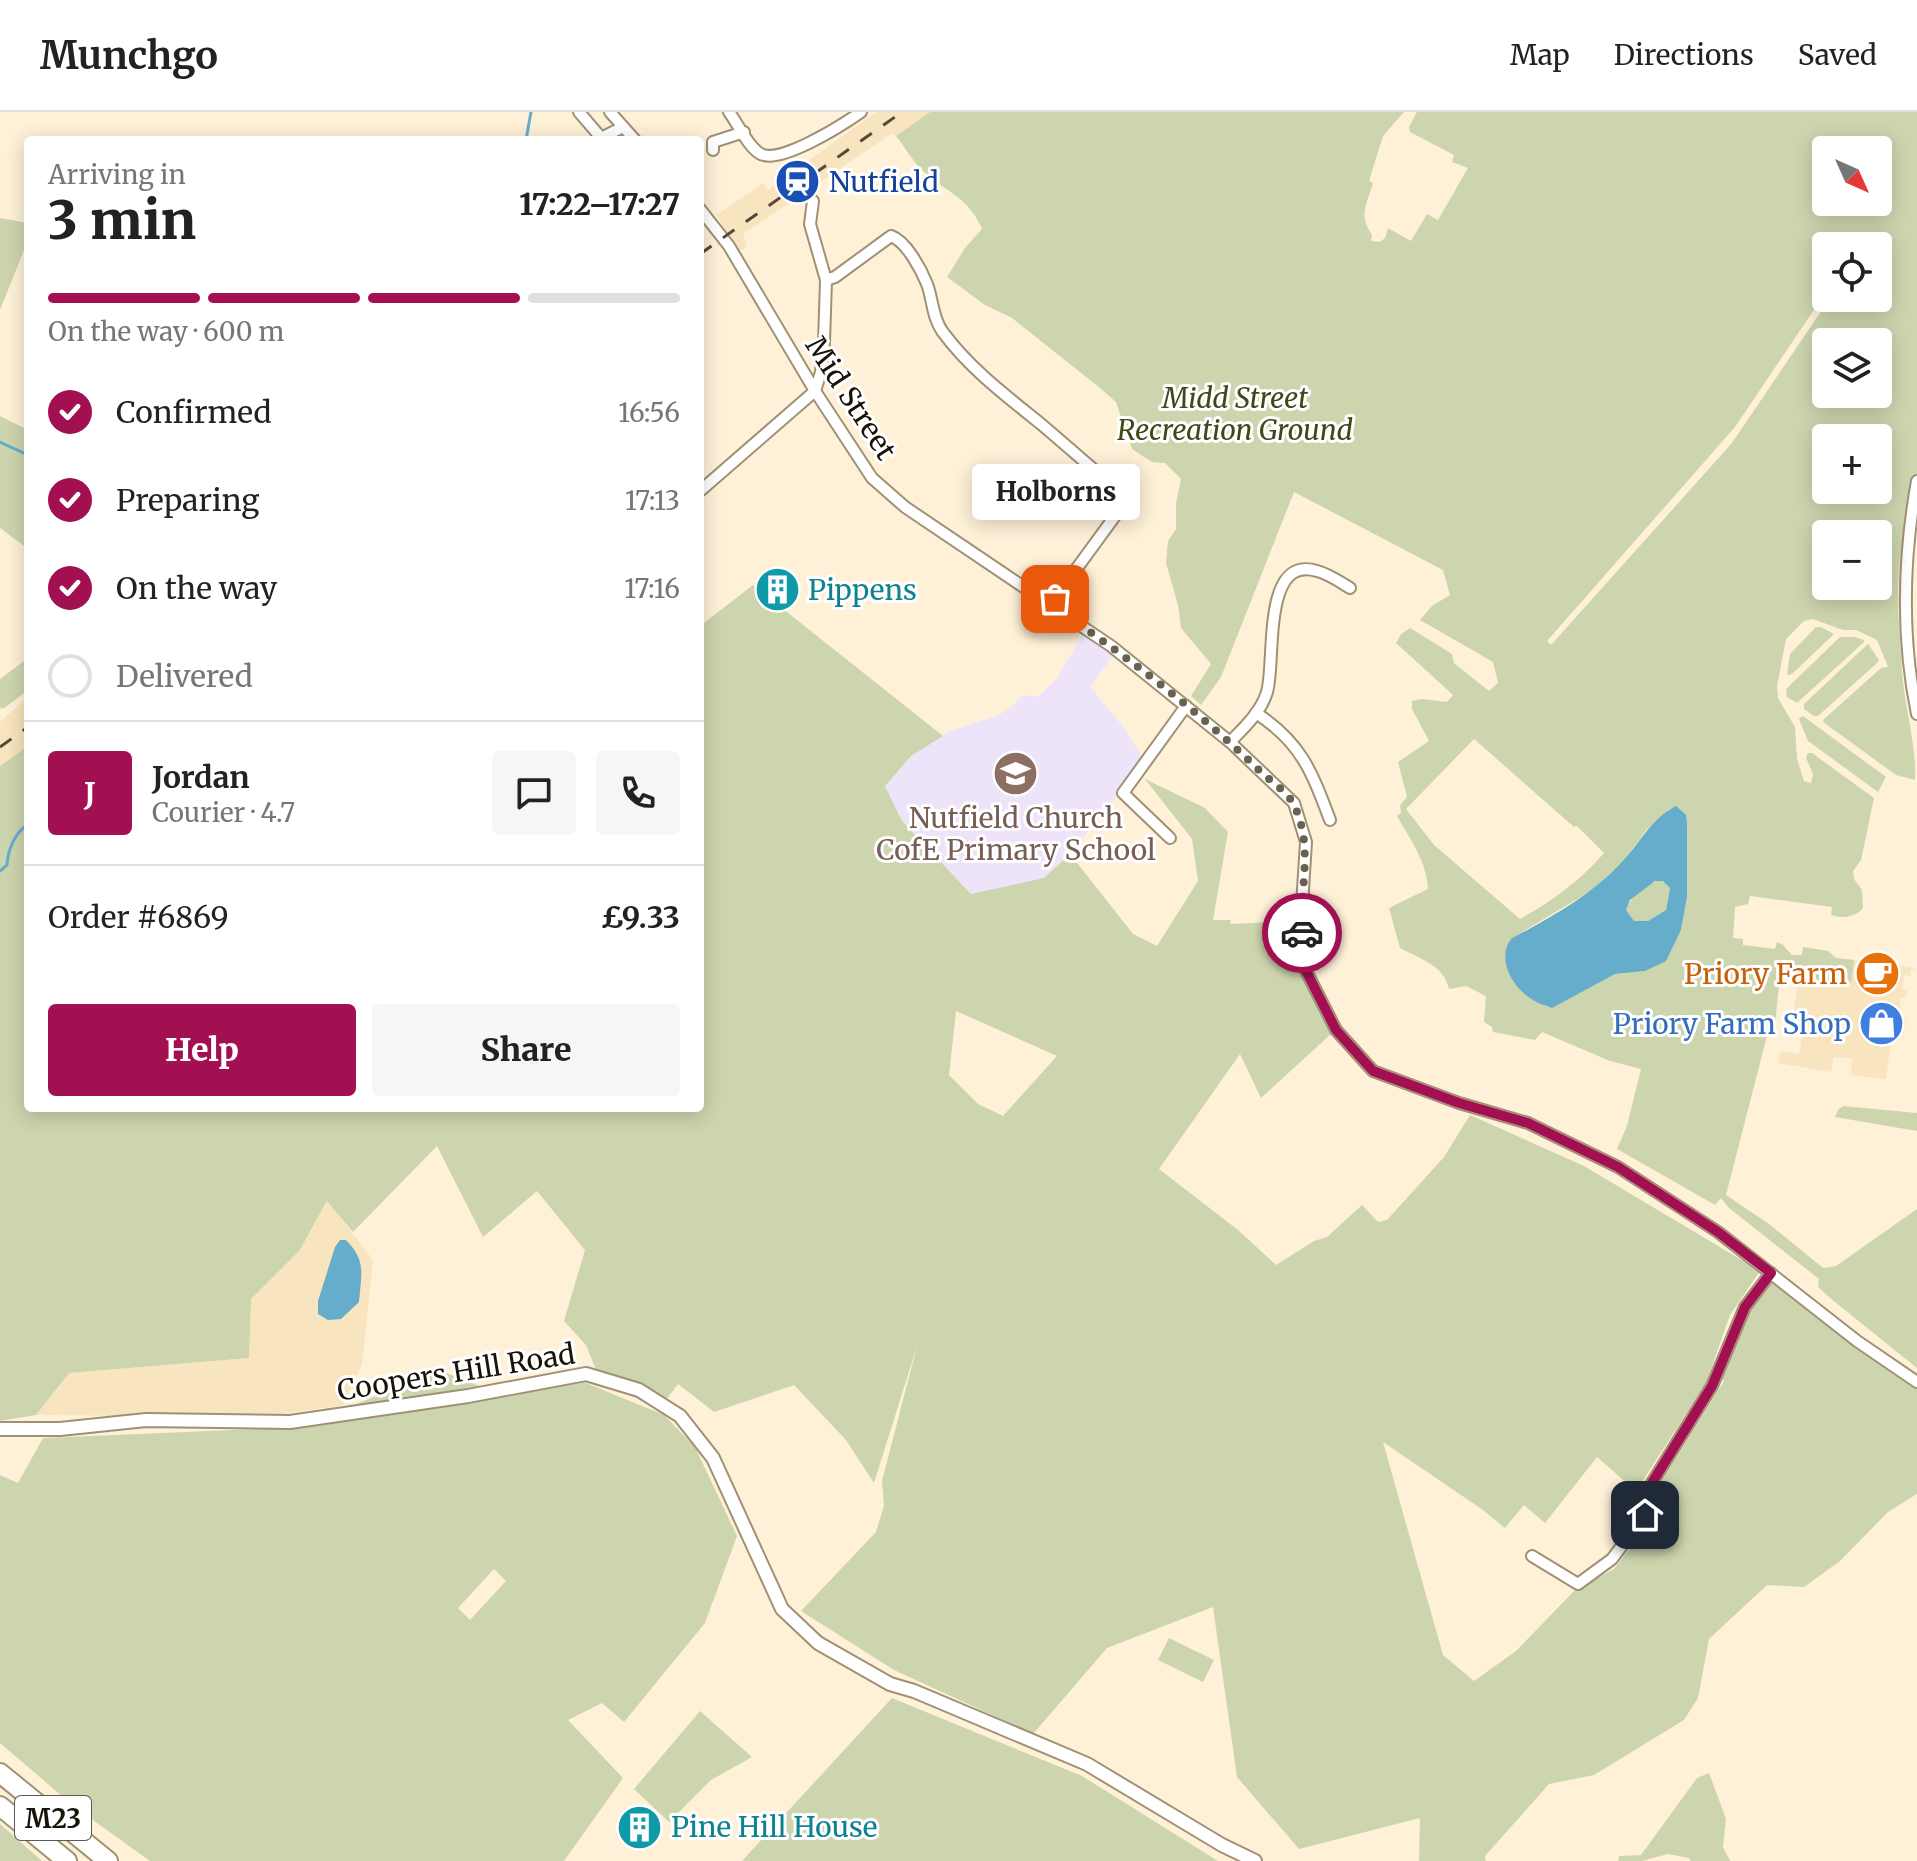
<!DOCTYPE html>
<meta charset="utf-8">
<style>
body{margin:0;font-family:Merriweather,serif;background:#f6f6f6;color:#222;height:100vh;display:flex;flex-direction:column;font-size:30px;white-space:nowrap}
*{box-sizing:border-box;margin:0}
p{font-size:26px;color:#767676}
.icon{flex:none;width:44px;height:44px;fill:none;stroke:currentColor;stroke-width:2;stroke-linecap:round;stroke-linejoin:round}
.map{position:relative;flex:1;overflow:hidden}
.sheet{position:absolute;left:24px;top:24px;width:680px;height:976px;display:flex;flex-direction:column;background:#fff;border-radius:8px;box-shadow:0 4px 20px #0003}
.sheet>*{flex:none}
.needle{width:52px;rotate:135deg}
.fabs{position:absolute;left:1812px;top:24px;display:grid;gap:16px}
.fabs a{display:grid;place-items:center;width:80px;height:80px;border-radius:8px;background:#fff;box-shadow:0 4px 20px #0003;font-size:40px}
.pin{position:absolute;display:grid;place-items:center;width:68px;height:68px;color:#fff;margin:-34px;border-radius:16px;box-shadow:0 4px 12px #0006}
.courier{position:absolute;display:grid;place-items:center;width:80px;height:80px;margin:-40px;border:6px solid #a31052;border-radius:50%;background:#fff;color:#222;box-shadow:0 2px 10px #0007}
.bubble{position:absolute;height:56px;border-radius:8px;background:#fff;box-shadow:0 4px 20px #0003;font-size:26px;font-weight:800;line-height:56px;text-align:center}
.overview em{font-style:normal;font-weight:800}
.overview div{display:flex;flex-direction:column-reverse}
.overview{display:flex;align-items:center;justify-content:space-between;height:136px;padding:0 24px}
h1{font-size:52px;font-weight:800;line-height:60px}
.bar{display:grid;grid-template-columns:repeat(4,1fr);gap:12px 8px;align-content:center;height:96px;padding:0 24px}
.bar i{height:10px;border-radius:6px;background:#e0e0e0}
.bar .on{background:#a31052}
.bar p{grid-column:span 4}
.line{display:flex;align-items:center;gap:20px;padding:0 24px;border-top:2px solid #e0e0e0}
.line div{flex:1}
.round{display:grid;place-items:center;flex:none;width:84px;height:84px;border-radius:8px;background:#f6f6f6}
ol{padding:0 24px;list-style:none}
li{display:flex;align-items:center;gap:24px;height:88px}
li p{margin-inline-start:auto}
li .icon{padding:8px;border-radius:50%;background:#a31052;color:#fff;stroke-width:4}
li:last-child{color:#767676}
li i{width:44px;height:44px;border:4px solid #e0e0e0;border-radius:50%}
.primary-button{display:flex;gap:16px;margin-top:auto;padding:16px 24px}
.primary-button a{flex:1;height:92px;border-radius:8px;background:#a31052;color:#fff;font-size:32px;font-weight:800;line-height:92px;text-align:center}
.primary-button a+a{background:#f6f6f6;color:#222}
header{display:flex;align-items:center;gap:48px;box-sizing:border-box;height:112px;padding:0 40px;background:#fff;border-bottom:2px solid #e0e0e0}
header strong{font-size:38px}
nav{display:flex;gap:44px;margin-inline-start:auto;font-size:28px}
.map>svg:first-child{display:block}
.built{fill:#f8e4be}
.education{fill:#ede4f9}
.green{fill:#cdd5ae;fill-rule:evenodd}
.water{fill:#66adcc;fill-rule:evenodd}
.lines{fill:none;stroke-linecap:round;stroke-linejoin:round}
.stream{stroke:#66adcc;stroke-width:3}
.minor-casing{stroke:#a09175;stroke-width:14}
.tertiary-casing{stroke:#a09175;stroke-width:16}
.motorway-casing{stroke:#a09175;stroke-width:22}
.minor{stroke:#fff;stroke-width:10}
.tertiary{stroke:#fff;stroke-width:12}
.motorway{stroke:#fff;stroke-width:18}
.rail{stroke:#514a3b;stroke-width:3;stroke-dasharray:14 14;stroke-linecap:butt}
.done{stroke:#686151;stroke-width:8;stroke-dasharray:0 14.4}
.route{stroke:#a31052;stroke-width:10}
.labels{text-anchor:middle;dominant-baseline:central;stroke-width:6;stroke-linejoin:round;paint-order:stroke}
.shield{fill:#fff;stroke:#5d5a52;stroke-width:2}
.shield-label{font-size:26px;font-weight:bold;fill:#181308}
.transit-label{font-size:28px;fill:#164399;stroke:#fff;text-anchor:start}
.street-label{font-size:28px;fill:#181308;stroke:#fff}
.park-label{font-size:28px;font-style:italic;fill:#404718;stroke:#fff}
.culture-label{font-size:28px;fill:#0d838f;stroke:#fff;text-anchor:start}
.education-label{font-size:28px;fill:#785e54;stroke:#fff}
.food-label{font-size:28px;fill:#c56008;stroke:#fff;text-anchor:end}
.shop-label{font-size:28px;fill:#366cbe;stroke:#fff;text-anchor:end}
</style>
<header>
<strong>Munchgo</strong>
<nav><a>Map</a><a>Directions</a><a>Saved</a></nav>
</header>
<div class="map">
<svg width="1917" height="1749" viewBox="0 0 1917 1749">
<rect width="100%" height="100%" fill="#fef1d8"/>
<g class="built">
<polygon points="876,0 930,0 896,24 891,22 743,122 747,135 737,140 717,103 763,71 768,78"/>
<polygon points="28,585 28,634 0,654 0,610"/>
<polygon points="1803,835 1828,839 1836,846 1916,856 1911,858 1911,864 1904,863 1902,877 1907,878 1905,886 1901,886 1899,905 1906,907 1904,922 1892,921 1886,967 1851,963 1852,947 1834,945 1831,960 1778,951 1780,939 1799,942 1803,918 1792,916 1798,865 1791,864 1791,843 1802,843"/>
<polygon points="328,1089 373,1148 362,1252 343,1293 259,1305 36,1303 69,1261 249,1246 251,1187 300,1138"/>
</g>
<polygon class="education" points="1086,517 1117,538 1090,575 1124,616 1145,649 1070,742 997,809 902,709 885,674 911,644 950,619 999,603 1010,596 1023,583 1038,585 1057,566"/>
<g class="green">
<path d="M930,0H1404L1383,24L1369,69L1373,71C1367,93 1358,102 1372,123L1371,129L1380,130L1385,126L1388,116L1411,129L1427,102L1438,108L1468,56L1452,50L1454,43L1410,20L1409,15L1417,0H1917V374L1912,373C1905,410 1898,447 1898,484C1898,509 1901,534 1902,559C1904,593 1917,634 1915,668L1896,663L1823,610L1824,607L1881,556L1888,555L1877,528L1856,518H1843L1813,507L1804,509L1786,527L1777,574L1778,586L1795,615L1797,647L1804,669L1811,671L1813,662L1806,646L1808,641H1812L1874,686L1861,748L1853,759L1854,767L1862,778L1863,796C1856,805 1842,807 1831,803L1832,795L1750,784L1748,792L1735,795L1733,826L1743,827V833L1775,837L1777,830L1782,832L1792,843H1802L1803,835L1828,839L1836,846L1854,848L1851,871L1816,868V865L1812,864H1780L1775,912L1769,916L1726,1083L1769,1112L1823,1156L1836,1154L1917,1097V1256L1830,1186L1818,1175L1819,1167L1729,1096L1721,1086L1715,1093L1617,1037L1627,1014L1641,957L1610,949L1542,920L1535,928L1493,920L1492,915L1484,910L1486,884L1466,874L1449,877C1444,853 1420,847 1400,836L1389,796L1428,777C1427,750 1410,727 1397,704L1401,701L1400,693L1407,685L1398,650L1429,629L1412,597V589L1422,587L1447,590L1453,583L1396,531L1401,522L1410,516L1452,542L1454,551L1489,579L1498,571L1493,550L1420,508L1432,494L1450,483L1443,458L1294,380L1221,565L1201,593L1191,584L1211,552L1181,516L1178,493L1166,451L1168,429L1176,417V391L1181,367L1165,351L1152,350L1132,337L1116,290L1100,276L1012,206L985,193L947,165L965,136L982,117C968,83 942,79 919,55C911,46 904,34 896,24ZM1826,38H1878V90H1826ZM1826,134H1878V186H1830L1732,331L1551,533L1547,529L1735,315L1826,180ZM1826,230H1878V282H1826ZM1826,326H1878V378H1826ZM1826,422H1878V474H1826ZM1474,627L1574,715L1577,714L1604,741C1581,768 1551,790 1520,807L1434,733L1406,697ZM1671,696L1687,710V785L1681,818L1645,859L1615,862L1594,871L1512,826L1591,779L1622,751L1647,717Z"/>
<polygon points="0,106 28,111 28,128 0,198"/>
<polygon points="0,304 28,318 28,437 0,416"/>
<path d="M753,473L943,624L911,644L885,674L902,709L971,782L1044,766L1070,742L1133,822L1157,834L1198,769L1192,727L1145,667L1205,696L1228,720L1213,808H1231L1230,812L1296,809L1299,853L1331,922L1261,986L1240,942L1159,1057L1238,1118L1276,1153L1314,1129L1327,1125L1362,1093L1378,1110L1387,1108L1444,1045L1470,1003L1584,1054L1760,1159L1730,1203L1706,1271L1636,1379L1597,1345L1545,1411L1524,1393L1505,1416L1483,1398L1383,1330L1443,1543L1474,1569L1516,1539L1575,1478L1614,1457L1653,1406L1655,1380L1724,1269L1719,1265L1744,1204L1772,1171L1917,1276V1382L1888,1400L1840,1449L1804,1475L1767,1473L1709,1527L1698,1586L1684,1608L1594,1663L1549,1672L1485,1744L1486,1749H1419L1420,1706L1299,1737L1237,1665L1213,1495L1107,1536L1033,1622L894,1558L801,1499L876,1420L884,1394L882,1369L917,1234L874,1371L846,1328L794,1273L714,1300L678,1272L666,1288L645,1275L597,1260L586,1233L564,1209L585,1138L537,1079L483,1125L437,1034L353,1120L327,1089L300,1138L251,1187L249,1246L69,1261L36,1303L0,1309V654L28,634V996H700V514ZM956,899L1057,944L1003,1004L978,992L949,963Z"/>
<polygon points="1816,515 1821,515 1834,522 1792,562 1787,563 1790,542"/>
<polygon points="1840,525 1855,525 1864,528 1864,530 1797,591 1787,585 1786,577"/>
<polygon points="1868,532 1879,548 1877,551 1818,604 1814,604 1804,597 1804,592"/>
<polygon points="28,546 28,578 3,597 0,596 0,567"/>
<polygon points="1803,604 1886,665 1878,680 1808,629 1799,607"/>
<path d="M1663,768L1670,776L1666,798L1648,809H1634L1626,798C1631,784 1647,769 1663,768Z"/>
<polygon points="1843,994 1917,1001 1917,1019 1835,1005 1838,998"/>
<path d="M439,1258L507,1285L581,1269L664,1303L695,1335L737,1424L705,1511L624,1610L602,1591L568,1608L623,1666L564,1749H150L76,1696L0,1631V1363L18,1371L43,1326L300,1315ZM494,1457L506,1469L470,1508L458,1496Z"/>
<polygon points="1169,1526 1214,1548 1203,1570 1158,1548"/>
<polygon points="892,1586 1082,1664 1218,1749 742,1749"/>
<polygon points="700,1599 752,1645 711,1668 669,1710 634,1677"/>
<polygon points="1709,1661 1726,1707 1723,1735 1730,1749 1691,1749 1689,1746 1668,1742 1642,1749 1618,1749 1619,1744 1641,1743 1697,1666"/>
<polygon points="0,1712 42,1749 0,1749"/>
</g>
<g class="water">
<path d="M1676,694L1686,703L1687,710V785L1681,818L1666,849L1645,859L1615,862L1552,896C1546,893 1538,892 1533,888C1513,877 1495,846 1512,826C1550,806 1590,784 1620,752C1639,733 1650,707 1676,694ZM1655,769H1663L1670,776L1666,798L1648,809H1634L1626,798L1630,788Z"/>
<path d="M340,1128H346C367,1149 361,1163 359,1190L341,1207L328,1208L318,1202V1189L335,1135Z"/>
</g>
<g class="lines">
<g class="stream">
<polyline points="526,28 531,0"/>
<polyline points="0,330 28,343"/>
<path d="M0,759L7,753C8,737 15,721 28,712"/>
</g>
<defs>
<g id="minor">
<polyline points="579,0 603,28"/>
<polyline points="610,0 635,28"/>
<path d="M729,0C738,12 747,33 759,41C777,55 844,12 861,0"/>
<polyline points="601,26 623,15"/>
<polyline points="713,38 713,30 744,20"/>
<polyline points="700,97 729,134 815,279 872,366 905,395 1111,534 1230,630 1294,691 1306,730 1301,809 1303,853 1336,918 1373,959 1459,991 1528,1011 1618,1055 1718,1120 1857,1229 1917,1270"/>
<path d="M826,168L835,165L891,124C906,129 921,157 927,172C933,188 932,204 942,219C969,256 1005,283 1041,312C1069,336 1097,360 1125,385L1126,389L1050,493"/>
<path d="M1917,369C1903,447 1901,524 1917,602"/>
<polyline points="700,379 815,279 821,260 824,230 826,168 810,112 813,89"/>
<path d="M1256,601C1301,630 1312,660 1330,708"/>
<path d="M1230,630C1244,616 1261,600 1267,580C1276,550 1261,442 1317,459C1329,462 1340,470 1350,476"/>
<polyline points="1170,726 1123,681 1186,594"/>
<polyline points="1532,1444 1578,1472 1612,1447 1645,1403 1647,1379 1712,1274 1745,1195 1771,1161"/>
</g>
<polyline id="tertiary" points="0,1317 60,1317 146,1308 290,1310 468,1284 586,1262 639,1278 680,1304 713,1346 782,1497 818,1531 890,1572 914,1579 1087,1652 1222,1733 1255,1749"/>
<g id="motorway">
<polyline points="0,1661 108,1749"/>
<polyline points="0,1694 67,1749"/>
</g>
</defs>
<use href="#minor" class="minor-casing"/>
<use href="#tertiary" class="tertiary-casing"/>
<use href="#motorway" class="motorway-casing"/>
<use href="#minor" class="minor"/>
<use href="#tertiary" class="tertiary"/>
<use href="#motorway" class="motorway"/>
<g class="rail">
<polyline points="700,142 902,0"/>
<polyline points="0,635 28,615"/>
</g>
</g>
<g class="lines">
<path class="done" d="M1055,487L1050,493C1125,542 1197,598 1261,660C1272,670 1290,682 1295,695C1314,738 1299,777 1302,821"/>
<polyline class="route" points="1302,821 1303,853 1336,918 1373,959 1459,991 1528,1011 1618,1055 1718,1120 1771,1161 1745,1195 1712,1274 1647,1379 1645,1403"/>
</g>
<defs>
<symbol id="station-disc" viewBox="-11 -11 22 22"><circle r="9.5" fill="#1a4fb4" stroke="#fff"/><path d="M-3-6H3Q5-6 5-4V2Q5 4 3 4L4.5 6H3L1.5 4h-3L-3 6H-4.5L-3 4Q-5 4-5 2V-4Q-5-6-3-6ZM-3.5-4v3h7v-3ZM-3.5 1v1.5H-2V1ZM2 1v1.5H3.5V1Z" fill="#fff"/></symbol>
<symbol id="building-disc" viewBox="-11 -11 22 22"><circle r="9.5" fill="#0f9aa8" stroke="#fff"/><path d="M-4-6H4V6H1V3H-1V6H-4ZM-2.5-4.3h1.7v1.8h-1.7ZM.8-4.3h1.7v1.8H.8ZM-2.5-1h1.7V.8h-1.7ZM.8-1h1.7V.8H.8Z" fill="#fff"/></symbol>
<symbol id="school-disc" viewBox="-11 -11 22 22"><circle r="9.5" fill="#8d6e63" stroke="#fff"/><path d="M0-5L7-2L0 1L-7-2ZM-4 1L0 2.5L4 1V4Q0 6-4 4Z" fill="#fff"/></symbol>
<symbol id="cafe-disc" viewBox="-11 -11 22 22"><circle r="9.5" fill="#e8710a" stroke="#fff"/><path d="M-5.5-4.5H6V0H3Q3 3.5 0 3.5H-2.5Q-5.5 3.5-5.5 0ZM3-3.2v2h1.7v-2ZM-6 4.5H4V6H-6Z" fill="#fff"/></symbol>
<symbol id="shop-disc" viewBox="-11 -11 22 22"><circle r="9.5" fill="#3f7fe0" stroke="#fff"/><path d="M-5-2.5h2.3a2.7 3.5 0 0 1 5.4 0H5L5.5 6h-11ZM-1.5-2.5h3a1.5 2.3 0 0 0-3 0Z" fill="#fff"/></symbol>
</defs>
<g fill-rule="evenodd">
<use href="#station-disc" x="772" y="44" width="51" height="51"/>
<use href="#building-disc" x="752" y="452" width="51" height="51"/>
<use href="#school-disc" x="990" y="636" width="51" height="51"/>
<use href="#cafe-disc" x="1852" y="836" width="51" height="51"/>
<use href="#shop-disc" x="1856" y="886" width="51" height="51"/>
<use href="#building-disc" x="614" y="1690" width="51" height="51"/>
</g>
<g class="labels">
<rect class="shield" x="15" y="1684" width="76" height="44" rx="6"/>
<g class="shield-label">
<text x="53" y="1706">M23</text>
</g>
<g class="transit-label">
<text x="829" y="70">Nutfield</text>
</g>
<g class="street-label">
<text transform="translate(851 286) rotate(57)">Mid Street</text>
<text transform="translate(456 1260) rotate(-9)">Coopers Hill Road</text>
</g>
<g class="park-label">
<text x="1235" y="286">Midd Street<tspan x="1235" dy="32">Recreation Ground</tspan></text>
</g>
<g class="culture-label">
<text x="808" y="478">Pippens</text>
<text x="671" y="1715">Pine Hill House</text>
</g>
<g class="education-label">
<text x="1016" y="706">Nutfield Church<tspan x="1016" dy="32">CofE Primary School</tspan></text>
</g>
<g class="food-label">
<text x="1847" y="862">Priory Farm</text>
</g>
<g class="shop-label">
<text x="1851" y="912">Priory Farm Shop</text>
</g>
</g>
</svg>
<div class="fabs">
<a><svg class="needle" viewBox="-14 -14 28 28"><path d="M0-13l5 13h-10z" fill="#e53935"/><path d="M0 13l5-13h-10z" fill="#767676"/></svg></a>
<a><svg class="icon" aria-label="locate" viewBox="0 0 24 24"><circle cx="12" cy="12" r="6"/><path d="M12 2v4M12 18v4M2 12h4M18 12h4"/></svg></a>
<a><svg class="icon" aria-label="layers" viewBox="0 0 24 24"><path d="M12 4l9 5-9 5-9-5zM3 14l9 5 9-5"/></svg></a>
<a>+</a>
<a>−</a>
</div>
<div class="pin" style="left:1055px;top:487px;background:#ea580c"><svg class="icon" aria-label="bag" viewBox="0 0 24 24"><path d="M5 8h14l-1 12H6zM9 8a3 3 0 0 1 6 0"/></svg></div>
<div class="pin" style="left:1645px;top:1403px;background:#1f2937"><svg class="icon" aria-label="home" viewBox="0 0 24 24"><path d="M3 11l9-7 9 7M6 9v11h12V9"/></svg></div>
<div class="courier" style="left:1302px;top:821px"><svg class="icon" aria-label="car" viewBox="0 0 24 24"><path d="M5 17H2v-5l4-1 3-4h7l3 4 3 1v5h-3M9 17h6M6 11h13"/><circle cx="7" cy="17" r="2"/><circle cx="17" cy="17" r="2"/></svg></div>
<div class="bubble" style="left:972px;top:352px;width:168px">Holborns</div>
<section class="sheet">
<div class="overview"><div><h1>3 min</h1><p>Arriving in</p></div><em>17:22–17:27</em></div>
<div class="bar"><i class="on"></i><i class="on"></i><i class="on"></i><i></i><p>On the way · 600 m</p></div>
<ol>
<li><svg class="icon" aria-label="check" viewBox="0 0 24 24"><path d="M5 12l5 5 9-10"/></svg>Confirmed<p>16:56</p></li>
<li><svg class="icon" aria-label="check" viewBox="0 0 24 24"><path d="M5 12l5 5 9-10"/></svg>Preparing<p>17:13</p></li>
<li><svg class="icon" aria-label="check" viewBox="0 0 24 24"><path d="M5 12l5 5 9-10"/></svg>On the way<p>17:16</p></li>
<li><i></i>Delivered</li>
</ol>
<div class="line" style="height:144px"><b class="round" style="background:#a31052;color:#fff">J</b><div><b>Jordan</b><p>Courier · 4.7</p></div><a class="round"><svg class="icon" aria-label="chat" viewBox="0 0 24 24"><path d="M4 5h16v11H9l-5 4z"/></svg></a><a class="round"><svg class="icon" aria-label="phone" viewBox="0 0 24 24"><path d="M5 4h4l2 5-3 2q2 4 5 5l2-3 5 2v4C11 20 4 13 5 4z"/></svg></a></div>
<div class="line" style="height:104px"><div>Order #6869</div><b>£9.33</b></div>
<div class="primary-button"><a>Help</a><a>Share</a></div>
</section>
</div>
